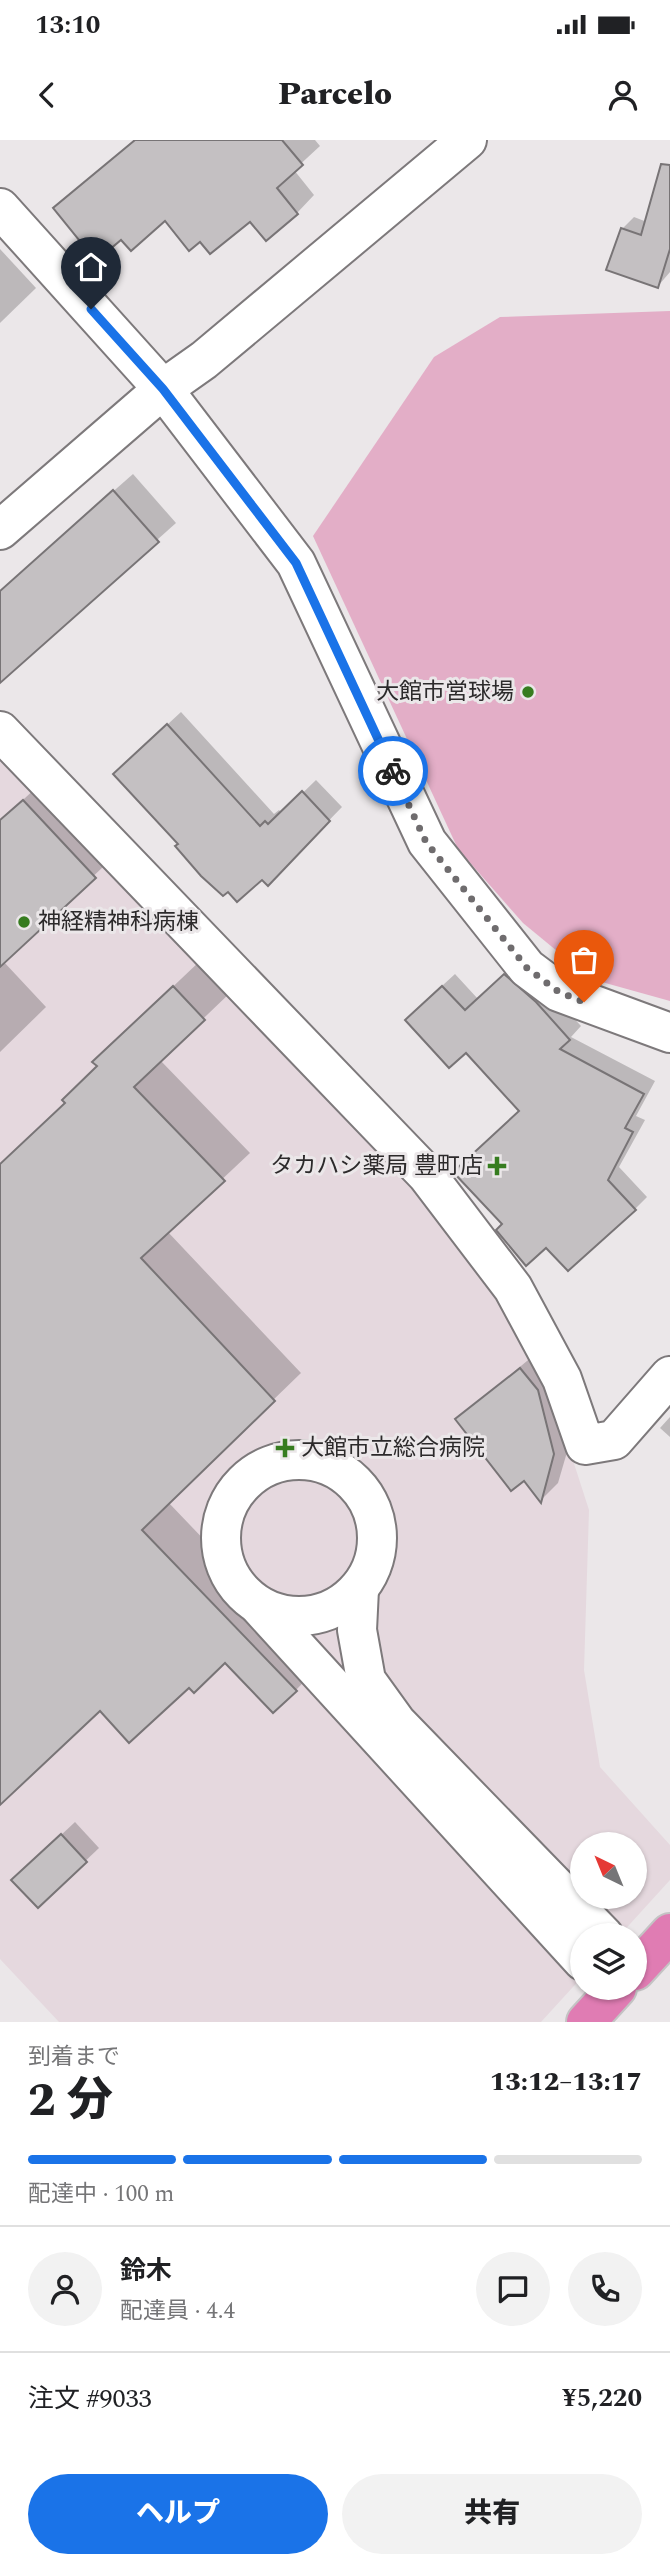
<!DOCTYPE html>
<html lang="ja">
<meta charset="utf-8">
<style>
body{margin:0;font-family:Spectral,"Noto Sans JP",serif;background:#f2f2f2;color:#202124;height:100vh;display:flex;flex-direction:column;font-size:26px;white-space:nowrap}
*{box-sizing:border-box;margin:0}
p{font-size:23px;color:#757577}
.icon{flex:none;width:38px;height:38px;fill:none;stroke:currentColor;stroke-width:2;stroke-linecap:round;stroke-linejoin:round}
.map{position:relative;height:1882px;overflow:hidden}
.details{display:flex;flex-direction:column;background:#fff;flex:1}
.details>*{flex:none}
.needle{width:46px;rotate:317deg}
.buttons{position:absolute;left:570px;top:1692px;display:grid;gap:14px}
.buttons a{display:grid;place-items:center;width:77px;height:77px;border-radius:50%;background:#fff;box-shadow:0 2px 5px #0004;font-size:35px}
.pin{position:absolute;display:grid;place-items:center;width:60px;height:60px;color:#fff;margin:-72px -30px;border-radius:50% 50% 50% 0;rotate:-45deg;box-shadow:0 0 7px #0007}
.pin .icon{rotate:45deg}
.courier{position:absolute;display:grid;place-items:center;width:70px;height:70px;margin:-35px;border:5px solid #1a73e8;border-radius:50%;background:#fff;color:#222;box-shadow:0 2px 9px #0007}
.summary em{font-style:normal;font-weight:800}
.summary div{display:flex;flex-direction:column-reverse}
.summary{display:flex;align-items:center;justify-content:space-between;height:119px;padding:0 28px}
h1{font-size:46px;font-weight:800;line-height:52px}
.bar{display:grid;grid-template-columns:repeat(4,1fr);gap:10px 7px;align-content:center;height:84px;padding:0 28px}
.bar i{height:9px;border-radius:5px;background:#e0e0e0}
.bar .on{background:#1a73e8}
.bar p{grid-column:span 4}
.line{display:flex;align-items:center;gap:18px;padding:0 28px;border-top:2px solid #e0e0e0}
.line div{flex:1}
.round{display:grid;place-items:center;flex:none;width:74px;height:74px;border-radius:37px;background:#f2f2f2}
.action{display:flex;gap:14px;margin-top:auto;padding:14px 28px}
.action a{flex:1;height:80px;border-radius:42px;background:#1a73e8;color:#fff;font-size:28px;font-weight:800;line-height:80px;text-align:center}
.action a+a{background:#f2f2f2;color:#202124}
.status{display:flex;justify-content:space-between;align-items:center;height:49px;padding:0 35px;background:#fff;direction:ltr}
.status svg{height:19px;fill:currentColor}
header{display:flex;justify-content:space-between;align-items:center;height:91px;padding:0 28px;background:#fff;font-size:32px;font-weight:800}
.map>svg:first-child{display:block}
.built{fill:#e5d8de;fill-rule:evenodd}
.green{fill:#e3aec7}
.shadow{fill:#0003}
.building{fill:#c4c0c2;stroke:#787476;stroke-width:2}
.lines{fill:none;stroke-linecap:round;stroke-linejoin:round}
.minor-casing{stroke:#7d797b;stroke-width:42}
.tertiary-casing{stroke:#7d797b;stroke-width:42}
.trunk-casing{stroke:#c4c3c4;stroke-width:42}
.minor{stroke:#fff;stroke-width:38}
.tertiary{stroke:#fff;stroke-width:38}
.trunk{stroke:#e07cb3;stroke-width:38}
.done{stroke:#6f6c6e;stroke-width:7;stroke-dasharray:0 12.6}
.route{stroke:#1a73e8;stroke-width:9}
.poi-dot{fill:#367c1f;stroke:#ebe7e9;stroke-width:2.5}
.labels{text-anchor:middle;dominant-baseline:central;stroke-width:6;stroke-linejoin:round;paint-order:stroke}
.poi-label{font-size:23px;fill:#2c2a2b;stroke:#ebe7e9;text-anchor:end}
</style>
<div class="status"><b>13:10</b><svg viewBox="0 0 49 12"><path d="M0 12V9h3v3zM5 12V6h3v6zM10 12V3h3v9zM15 12V0h3v12zM26 1h20v11H26zM47 4h2v5h-2z"/></svg></div>
<header><svg class="icon" aria-label="back" viewBox="0 0 24 24"><path d="M15 5l-7 7 7 7"/></svg>Parcelo<svg class="icon" aria-label="person" viewBox="0 0 24 24"><circle cx="12" cy="8" r="4"/><path d="M4 21q1-7 8-7t8 7"/></svg></header>
<div class="map">
<svg width="670" height="1882" viewBox="0 0 670 1882">
<rect width="100%" height="100%" fill="#ebe7e9"/>
<path class="built" d="M0,621L460,1087L549,1246L589,1370L584,1530L600,1627L670,1705V1740L620,1795L583,1796V1836L541,1882H59L0,1819ZM583,1704H635V1757H583Z"/>
<polygon class="green" points="670,171 670,861 591,839 523,783 458,709 313,396 434,217 500,177"/>
<g class="shadow">
<polygon points="134,0 315,0 320,6 294,30 314,55 297,73 250,79 200,99 165,79 122,97 55,69"/>
<polygon points="670,41 670,132 658,146 622,89 634,77 647,82"/>
<polygon points="0,109 36,148 0,183"/>
<polygon points="133,334 176,383 0,540 0,451"/>
<polygon points="181,572 274,674 279,670 282,673 316,640 342,667 268,743 262,737 180,704 128,621"/>
<polygon points="50,635 120,711 3,821 46,867 0,912 0,681"/>
<polygon points="201,820 231,852 160,920 250,1013 167,1091 301,1233 168,1362 322,1523 296,1550 225,1521 189,1545 100,1569 0,1662 0,1025 67,962 122,895"/>
<polygon points="517,823 548,850 581,886 571,897 655,941 636,976 645,980 619,1027 647,1057 635,1069 504,1084 521,970 419,867 455,834 478,859"/>
<polygon points="539,1211 572,1295 558,1343 541,1360 524,1339 457,1279"/>
<polygon points="670,1277 670,1297 660,1288"/>
<polygon points="75,1682 99,1708 38,1766 27,1727"/>
</g>
<g class="building">
<polygon points="135,0 282,0 303,25 277,48 298,74 266,101 250,82 210,114 200,102 189,111 165,81 131,111 121,100 96,121 53,68"/>
<polygon points="661,24 670,25 670,109 658,148 606,130 621,88 641,95"/>
<polygon points="113,350 159,402 0,543 0,451"/>
<polygon points="167,584 260,686 265,681 268,684 302,651 330,681 268,746 262,740 237,762 228,752 223,756 201,736 175,706 178,704 113,634"/>
<polygon points="23,660 96,738 0,827 0,680"/>
<polygon points="504,834 536,862 570,900 560,909 644,954 625,988 633,992 608,1040 636,1070 568,1131 546,1108 526,1126 496,1090 502,1084 453,1032 519,971 466,913 449,928 405,880 442,846 465,870"/>
<polygon points="173,846 205,880 134,947 225,1041 141,1118 275,1261 142,1390 297,1551 273,1573 225,1523 194,1553 189,1548 129,1603 100,1571 0,1665 0,1024 65,963 62,960 97,926 92,922"/>
<polygon points="520,1228 538,1250 554,1314 541,1363 524,1341 511,1351 455,1279"/>
<polygon points="61,1694 87,1722 38,1768 11,1740"/>
</g>
<g class="lines">
<defs>
<g id="minor">
<polyline points="0,68 163,249 296,423 427,702 527,828 559,852 670,893"/>
<polyline points="0,591 427,1035 513,1148 562,1239 585,1305 614,1300 670,1236"/>
<circle cx="299" cy="1398" r="78"/>
<polyline points="359,1449 357,1490 366,1540 397,1583 604,1796"/>
<polyline points="259,1466 583,1821"/>
</g>
<polyline id="tertiary" points="0,390 163,249 204,220 467,0"/>
<g id="trunk">
<polyline points="635,1831 670,1793"/>
<polyline points="586,1882 617,1848"/>
</g>
</defs>
<use href="#minor" class="minor-casing"/>
<use href="#tertiary" class="tertiary-casing"/>
<use href="#trunk" class="trunk-casing"/>
<use href="#minor" class="minor"/>
<use href="#tertiary" class="tertiary"/>
<use href="#trunk" class="trunk"/>
</g>
<g class="lines">
<polyline class="done" points="393,631 426,702 527,828 559,852 584,862"/>
<polyline class="route" points="91,169 163,249 296,423 393,631"/>
</g>
<g class="poi-dot">
<circle cx="528" cy="552" r="7"/>
<circle cx="24" cy="782" r="7"/>
<path d="M493.5 1015.5h7v7h7v7h-7v7h-7v-7h-7v-7h7z"/>
<path d="M281.5 1297.5h7v7h7v7h-7v7h-7v-7h-7v-7h7z"/>
</g>
<g class="labels">
<g class="poi-label">
<text x="514" y="552">大館市営球場</text>
<text x="38" y="782" text-anchor="start">神経精神科病棟</text>
<text x="483" y="1026">タカハシ薬局 豊町店</text>
<text x="301" y="1308" text-anchor="start">大館市立総合病院</text>
</g>
</g>
</svg>
<div class="buttons">
<a><svg class="needle" viewBox="-14 -14 28 28"><path d="M0-13l5 13h-10z" fill="#e53935"/><path d="M0 13l5-13h-10z" fill="#757577"/></svg></a>
<a><svg class="icon" aria-label="layers" viewBox="0 0 24 24"><path d="M12 4l9 5-9 5-9-5zM3 14l9 5 9-5"/></svg></a>
</div>
<div class="pin" style="left:584px;top:862px;background:#ea580c"><svg class="icon" aria-label="bag" viewBox="0 0 24 24"><path d="M5 8h14l-1 12H6zM9 8a3 3 0 0 1 6 0"/></svg></div>
<div class="pin" style="left:91px;top:169px;background:#1f2937"><svg class="icon" aria-label="home" viewBox="0 0 24 24"><path d="M3 11l9-7 9 7M6 9v11h12V9"/></svg></div>
<div class="courier" style="left:393px;top:631px"><svg class="icon" aria-label="bike" viewBox="0 0 24 24"><circle cx="6" cy="16" r="4"/><circle cx="18" cy="16" r="4"/><path d="M6 16l4-8h5l3 8M10 8l3 8H6M13 5h3"/></svg></div>
</div>
<section class="details">
<div class="summary"><div><h1>2 分</h1><p>到着まで</p></div><em>13:12–13:17</em></div>
<div class="bar"><i class="on"></i><i class="on"></i><i class="on"></i><i></i><p>配達中 · 100 m</p></div>
<div class="line" style="height:126px"><a class="round"><svg class="icon" aria-label="person" viewBox="0 0 24 24"><circle cx="12" cy="8" r="4"/><path d="M4 21q1-7 8-7t8 7"/></svg></a><div><b>鈴木</b><p>配達員 · 4.4</p></div><a class="round"><svg class="icon" aria-label="chat" viewBox="0 0 24 24"><path d="M4 5h16v11H9l-5 4z"/></svg></a><a class="round"><svg class="icon" aria-label="phone" viewBox="0 0 24 24"><path d="M5 4h4l2 5-3 2q2 4 5 5l2-3 5 2v4C11 20 4 13 5 4z"/></svg></a></div>
<div class="line" style="height:91px"><div>注文 #9033</div><b>¥5,220</b></div>
<div class="action"><a>ヘルプ</a><a>共有</a></div>
</section>
